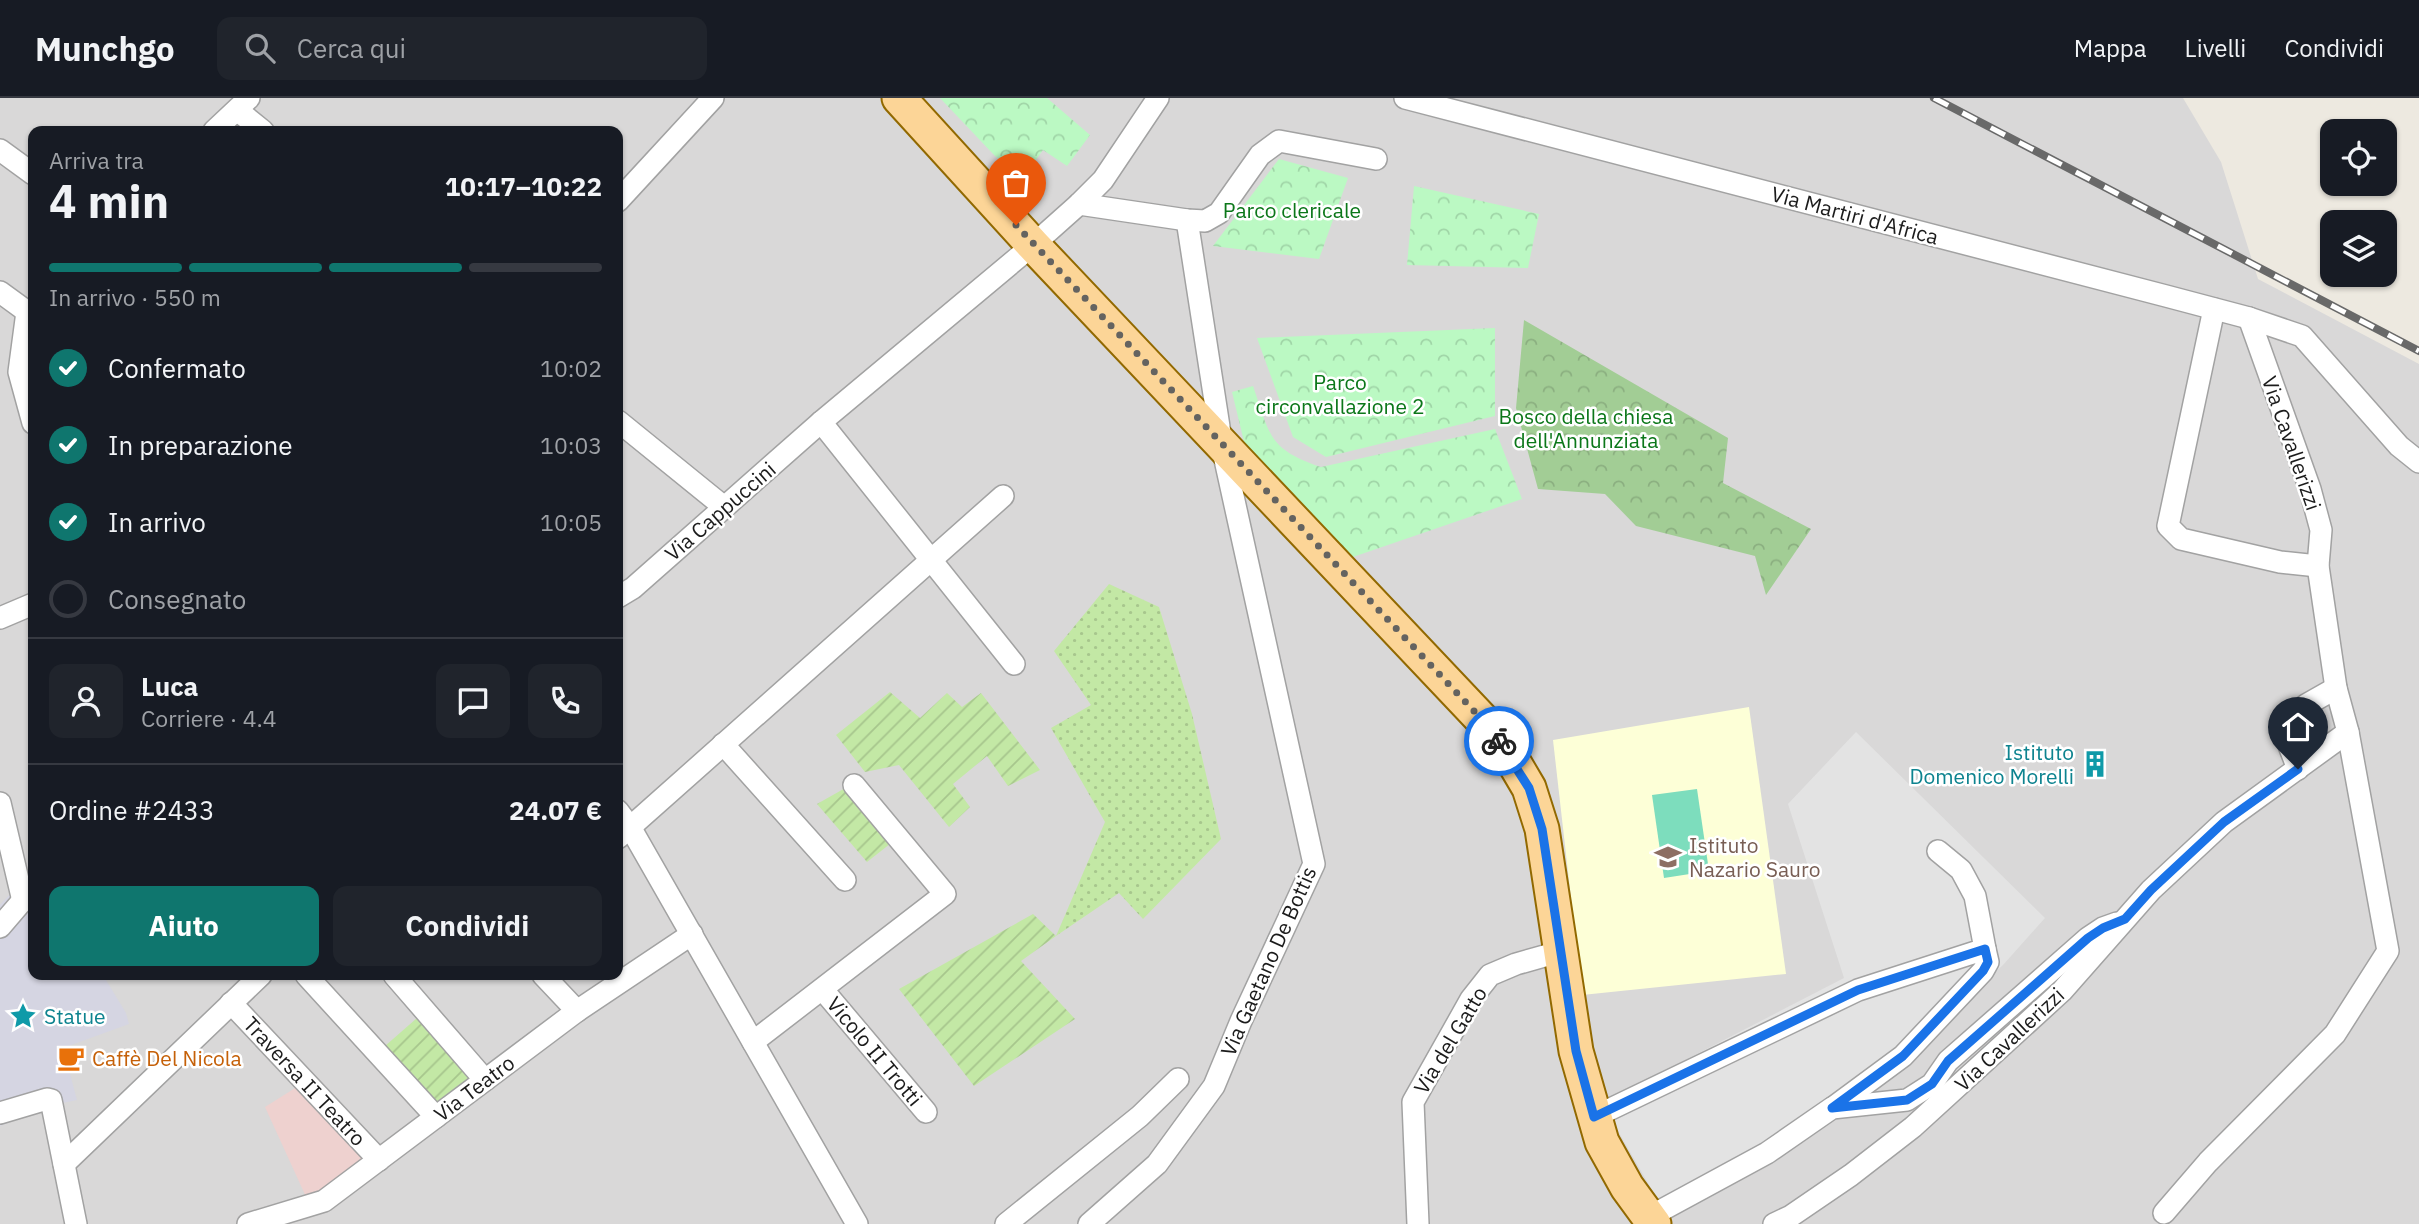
<!DOCTYPE html>
<html lang="it">
<meta charset="utf-8">
<style>
body{margin:0;font-family:"IBM Plex Sans",sans-serif;background:#20242c;color:#f1f3f6;height:100vh;display:flex;flex-direction:column;font-size:26px;white-space:nowrap}
*{box-sizing:border-box;margin:0}
p{font-size:23px;color:#9ea1a6}
.icon{flex:none;width:38px;height:38px;fill:none;stroke:currentColor;stroke-width:2;stroke-linecap:round;stroke-linejoin:round}
.map{position:relative;flex:1;overflow:hidden}
.panel{position:absolute;left:28px;top:28px;width:595px;height:854px;display:flex;flex-direction:column;background:#171b24;border-radius:14px;box-shadow:0 2px 5px #0004}
.panel>*{flex:none}
.buttons{position:absolute;left:2320px;top:21px;display:grid;gap:14px}
.buttons a{display:grid;place-items:center;width:77px;height:77px;border-radius:14px;background:#171b24;box-shadow:0 2px 5px #0004;font-size:35px}
.pin{position:absolute;display:grid;place-items:center;width:60px;height:60px;color:#fff;margin:-72px -30px;border-radius:50% 50% 50% 0;rotate:-45deg;box-shadow:0 0 7px #0007}
.pin .icon{rotate:45deg}
.courier{position:absolute;display:grid;place-items:center;width:70px;height:70px;margin:-35px;border:5px solid #1a73e8;border-radius:50%;background:#fff;color:#222;box-shadow:0 2px 9px #0007}
.headline em{font-style:normal;font-weight:700}
.headline div{display:flex;flex-direction:column-reverse}
.headline{display:flex;align-items:center;justify-content:space-between;height:119px;padding:0 21px}
h1{font-size:46px;font-weight:700;line-height:52px}
.bar{display:grid;grid-template-columns:repeat(4,1fr);gap:10px 7px;align-content:center;height:84px;padding:0 21px}
.bar i{height:9px;border-radius:5px;background:#363941}
.bar .selected{background:#0f766e}
.bar p{grid-column:span 4}
.line{display:flex;align-items:center;gap:18px;padding:0 21px;border-top:2px solid #363941}
.line div{flex:1}
.round{display:grid;place-items:center;flex:none;width:74px;height:74px;border-radius:14px;background:#20242c}
ol{padding:0 21px;list-style:none}
li{display:flex;align-items:center;gap:21px;height:77px}
li p{margin-inline-start:auto}
li .icon{padding:7px;border-radius:50%;background:#0f766e;color:#fff;stroke-width:4}
li:last-child{color:#9ea1a6}
li i{width:38px;height:38px;border:4px solid #363941;border-radius:50%}
.cta{display:flex;gap:14px;margin-top:auto;padding:14px 21px}
.cta a{flex:1;height:80px;border-radius:14px;background:#0f766e;color:#fff;font-size:28px;font-weight:700;line-height:80px;text-align:center}
.cta a+a{background:#20242c;color:#f1f3f6}
header{display:flex;align-items:center;gap:42px;box-sizing:border-box;height:98px;padding:0 35px;background:#171b24;border-bottom:2px solid #363941}
header strong{font-size:33px}
nav{display:flex;gap:38px;margin-inline-start:auto;font-size:24px}
.search{width:490px;height:63px;background:#20242c;display:flex;align-items:center;gap:18px;box-sizing:border-box;padding:0 24px;border-radius:14px;color:#9ea1a6;font-size:26px}
.map>svg:first-child{display:block}
.residential{fill:#d9d8d8;fill-rule:evenodd}
.commercial{fill:#eed1cf}
.education{fill:#fdffd7}
.grass{fill:url(#grass-dots)}
.forest{fill:url(#forest-crowns)}
.park{fill:url(#park-crowns)}
.garden{fill:url(#garden-furrows)}
.pitch{fill:#7dddbd}
.parking{fill:#e3e3e3}
.plaza{fill:#d5d5e2}
.lines{fill:none;stroke-linecap:round;stroke-linejoin:round}
.street-casing{stroke:#a2a2a2;stroke-width:24}
.primary-casing{stroke:#926900;stroke-width:37}
.street{stroke:#fff;stroke-width:21}
.primary{stroke:#fcd597;stroke-width:33}
.rail-casing{stroke:#696969;stroke-width:8}
.rail{stroke:#fff;stroke-width:5;stroke-dasharray:16;stroke-linecap:butt}
.done{stroke:#646360;stroke-width:7;stroke-dasharray:0 12.6}
.route{stroke:#1a73e8;stroke-width:9}
.labels{text-anchor:middle;dominant-baseline:central;stroke-width:5;stroke-linejoin:round;paint-order:stroke}
.park-label{font-size:21px;fill:#0b7719;stroke:#fff}
.street-label{font-size:21px;fill:#1b1b1b;stroke:#fff}
.culture-label{font-size:21px;fill:#0d838f;stroke:#fff;text-anchor:end}
.education-label{font-size:21px;fill:#785e54;stroke:#fff;text-anchor:start}
.food-label{font-size:21px;fill:#c56008;stroke:#fff;text-anchor:start}
</style>
<header>
<strong>Munchgo</strong>
<div class="search"><svg class="icon" aria-label="search" viewBox="0 0 24 24"><circle cx="10" cy="10" r="6"/><path d="M15 15l6 6"/></svg>Cerca qui</div>
<nav><a>Mappa</a><a>Livelli</a><a>Condividi</a></nav>
</header>
<div class="map">
<svg width="2419" height="1126" viewBox="0 0 2419 1126">
<defs>
<pattern id="grass-dots" width="8" height="8" patternUnits="userSpaceOnUse" patternTransform="scale(1.75)"><rect width="8" height="8" fill="#c3e8a5"/><path d="M2 2h.1M6 6h.1" fill="none" stroke="#a7c68d" stroke-width="1.8" stroke-linecap="round"/></pattern>
<pattern id="forest-crowns" width="20" height="18" patternUnits="userSpaceOnUse" patternTransform="scale(1.75)"><rect width="20" height="18" fill="#a2cd95"/><path d="M2 6a3 3 0 1 1 6 0M12 15a3 3 0 1 1 6 0" fill="none" stroke="#8baf80"/></pattern>
<pattern id="park-crowns" width="20" height="18" patternUnits="userSpaceOnUse" patternTransform="scale(1.75)"><rect width="20" height="18" fill="#bbf9c3"/><path d="M2 6a3 3 0 1 1 6 0M12 15a3 3 0 1 1 6 0" fill="none" stroke="#a0d5a7"/></pattern>
<pattern id="garden-furrows" width="10" height="10" patternUnits="userSpaceOnUse" patternTransform="scale(1.75)"><rect width="10" height="10" fill="#c3e8a5"/><path d="M-1 1l2-2M0 10L10 0M9 11l2-2" fill="none" stroke="#a7c68d"/></pattern>
</defs>
<rect width="100%" height="100%" fill="#ede9e0"/>
<path class="residential" d="M0,0H2183L2221,64L2258,181L2419,266V1126H0ZM33,33H618V877H33Z"/>
<polygon class="commercial" points="300,987 375,1065 307,1101 265,1009"/>
<polygon class="education" points="1749,609 1786,876 1582,897 1553,642"/>
<polygon class="grass" points="1109,486 1159,509 1192,616 1221,741 1143,821 1119,795 1056,838 1105,724 1051,630 1091,607 1054,553"/>
<polygon class="forest" points="1524,222 1728,340 1723,385 1811,431 1766,497 1755,458 1636,428 1605,396 1538,391 1516,310"/>
<g class="park">
<polygon points="940,0 1047,0 1090,37 1067,68 1043,52 1024,78 995,58"/>
<polygon points="1279,61 1348,80 1319,161 1213,148"/>
<polygon points="1414,88 1539,116 1528,170 1407,167"/>
<polygon points="1495,230 1495,318 1326,359 1293,339 1257,240"/>
<path d="M1253,288C1270,337 1268,351 1321,369L1495,331L1522,401L1350,460L1245,348L1232,294Z"/>
</g>
<g class="garden">
<polygon points="890,594 920,620 947,595 962,609 981,595 1040,672 1008,688 987,658 953,686 970,709 949,729 899,667 865,674 836,637"/>
<polygon points="847,689 895,742 867,764 817,706"/>
<polygon points="1033,816 1056,838 1021,863 1075,921 974,988 899,891"/>
<polygon points="425,913 485,982 436,1019 377,955"/>
</g>
<polygon class="pitch" points="1697,691 1709,773 1664,780 1652,697"/>
<polygon class="parking" points="1856,634 2045,820 2003,867 1903,960 1664,1113 1602,1005 1844,880 1788,706"/>
<polygon class="plaza" points="25,780 33,788 33,877 103,877 126,915 129,926 63,950 77,1002 53,1007 0,1028 0,807"/>
<g class="lines">
<defs>
<g id="street">
<polyline points="1405,0 2166,198 2249,220 2302,238 2399,348 2419,364"/>
<polyline points="237,12 263,33"/>
<polyline points="214,33 249,0"/>
<polyline points="0,52 33,76"/>
<polyline points="618,103 713,0"/>
<polyline points="1079,106 1187,122 1205,123 1219,115 1260,57 1279,43 1376,61"/>
<polyline points="0,194 33,218"/>
<polyline points="2214,211 2168,428 2181,441 2280,464 2318,468"/>
<polyline points="27,214 19,274 33,325"/>
<polyline points="618,323 724,409"/>
<polyline points="821,324 1014,566"/>
<polyline points="618,499 633,490 821,324 1033,147 1079,106 1103,82 1158,0"/>
<polyline points="0,520 33,506"/>
<polyline points="723,646 845,782"/>
<polyline points="2298,671 2288,645 2306,607 2336,590"/>
<polyline points="0,705 23,803"/>
<polyline points="618,713 630,729 857,1126"/>
<polyline points="618,740 1003,398"/>
<polyline points="0,829 30,794"/>
<polyline points="306,877 436,1019"/>
<polyline points="394,877 485,982"/>
<polyline points="543,877 577,913"/>
<polyline points="823,892 926,1014"/>
<polyline points="231,905 379,1062"/>
<polyline points="753,944 945,796 854,687"/>
<polyline points="1834,1009 1903,958 1983,873 1988,864 1985,851"/>
<polyline points="0,1015 47,1001 51,1002 76,1126"/>
<polyline points="1594,1019 1858,892 1985,851 1975,798 1961,772 1938,753"/>
<polyline points="64,1066 261,877"/>
<polyline points="2164,1115 2208,1064 2335,936 2388,853 2348,634"/>
<polyline points="1649,1119 1767,1055 1832,1010 1907,1002 1932,986 1948,963 2088,840 2103,830 2117,825"/>
<polyline points="248,1126 324,1103 577,913 692,836"/>
<polyline points="1006,1126 1140,1018 1178,981"/>
<polyline points="1089,1126 1157,1066 1214,988 1241,923 1314,766 1222,348 1187,122"/>
<polyline points="1418,1126 1413,1004 1471,901 1490,877 1516,866 1562,853"/>
<polyline points="1774,1126 1791,1118 1851,1077 1913,1029 2062,893 2151,792 2224,724 2348,634 2336,590 2318,468 2321,432 2310,391 2249,220"/>
</g>
<polyline id="primary" points="899,0 1033,147 1490,630 1509,656 1529,690 1542,731 1576,953 1602,1044 1627,1089 1654,1126"/>
</defs>
<use href="#street" class="street-casing"/>
<use href="#primary" class="primary-casing"/>
<use href="#street" class="street"/>
<use href="#primary" class="primary"/>
<defs>
<polyline id="rail" points="1934,0 2419,253"/>
</defs>
<use href="#rail" class="rail-casing"/>
<use href="#rail" class="rail"/>
</g>
<g class="lines">
<polyline class="done" points="1016,127 1490,630 1499,643"/>
<polyline class="route" points="1499,643 1529,690 1542,731 1576,953 1594,1019 1858,892 1985,851 1988,864 1983,873 1903,958 1832,1010 1907,1002 1932,986 1948,963 2088,840 2103,830 2125,821 2151,792 2224,724 2298,671"/>
</g>
<defs>
<symbol id="building-bare" viewBox="-9 -9 18 18"><path d="M-4-6H4V6H1V3H-1V6H-4ZM-2.5-4.3h1.7v1.8h-1.7ZM.8-4.3h1.7v1.8H.8ZM-2.5-1h1.7V.8h-1.7ZM.8-1h1.7V.8H.8Z" fill="#0f9aa8" stroke="#fff" stroke-width="2.5" paint-order="stroke"/></symbol>
<symbol id="school-bare" viewBox="-9 -9 18 18"><path d="M0-5L7-2L0 1L-7-2ZM-4 1L0 2.5L4 1V4Q0 6-4 4Z" fill="#8d6e63" stroke="#fff" stroke-width="2.5" paint-order="stroke"/></symbol>
<symbol id="sight-bare" viewBox="-9 -9 18 18"><path d="M0-6L1.8-2.2L6-1.7L2.9 1.2L3.7 5.4L0 3.3L-3.7 5.4L-2.9 1.2L-6-1.7L-1.8-2.2Z" fill="#0f9aa8" stroke="#fff" stroke-width="2.5" paint-order="stroke"/></symbol>
<symbol id="cafe-bare" viewBox="-9 -9 18 18"><path d="M-5.5-4.5H6V0H3Q3 3.5 0 3.5H-2.5Q-5.5 3.5-5.5 0ZM3-3.2v2h1.7v-2ZM-6 4.5H4V6H-6Z" fill="#e8710a" stroke="#fff" stroke-width="2.5" paint-order="stroke"/></symbol>
</defs>
<g fill-rule="evenodd">
<use href="#building-bare" x="2076" y="647" width="38" height="38"/>
<use href="#school-bare" x="1649" y="740" width="38" height="38"/>
<use href="#sight-bare" x="4" y="899" width="38" height="38"/>
<use href="#cafe-bare" x="52" y="941" width="38" height="38"/>
</g>
<g class="labels">
<g class="park-label">
<text x="1292" y="112">Parco clericale</text>
<text x="1340" y="284">Parco<tspan x="1340" dy="24">circonvallazione 2</tspan></text>
<text x="1586" y="318">Bosco della chiesa<tspan x="1586" dy="24">dell'Annunziata</tspan></text>
</g>
<g class="street-label">
<text transform="translate(1855 117) rotate(15)">Via Martiri d'Africa</text>
<text transform="translate(2292 345) rotate(71)">Via Cavallerizzi</text>
<text transform="translate(720 413) rotate(-41)">Via Cappuccini</text>
<text transform="translate(1268 863) rotate(-66)">Via Gaetano De Bottis</text>
<text transform="translate(2009 941) rotate(-43)">Via Cavallerizzi</text>
<text transform="translate(1450 942) rotate(-59)">Via del Gatto</text>
<text transform="translate(875 953) rotate(50)">Vicolo II Trotti</text>
<text transform="translate(305 983) rotate(47)">Traversa II Teatro</text>
<text transform="translate(474 990) rotate(-37)">Via Teatro</text>
</g>
<g class="culture-label">
<text x="2074" y="654">Istituto<tspan x="2074" dy="24">Domenico Morelli</tspan></text>
<text x="44" y="918" text-anchor="start">Statue</text>
</g>
<g class="education-label">
<text x="1689" y="747">Istituto<tspan x="1689" dy="24">Nazario Sauro</tspan></text>
</g>
<g class="food-label">
<text x="92" y="960">Caffè Del Nicola</text>
</g>
</g>
</svg>
<div class="buttons">
<a><svg class="icon" aria-label="locate" viewBox="0 0 24 24"><circle cx="12" cy="12" r="6"/><path d="M12 2v4M12 18v4M2 12h4M18 12h4"/></svg></a>
<a><svg class="icon" aria-label="layers" viewBox="0 0 24 24"><path d="M12 4l9 5-9 5-9-5zM3 14l9 5 9-5"/></svg></a>
</div>
<div class="pin" style="left:1016px;top:127px;background:#ea580c"><svg class="icon" aria-label="bag" viewBox="0 0 24 24"><path d="M5 8h14l-1 12H6zM9 8a3 3 0 0 1 6 0"/></svg></div>
<div class="pin" style="left:2298px;top:671px;background:#1f2937"><svg class="icon" aria-label="home" viewBox="0 0 24 24"><path d="M3 11l9-7 9 7M6 9v11h12V9"/></svg></div>
<div class="courier" style="left:1499px;top:643px"><svg class="icon" aria-label="bike" viewBox="0 0 24 24"><circle cx="6" cy="16" r="4"/><circle cx="18" cy="16" r="4"/><path d="M6 16l4-8h5l3 8M10 8l3 8H6M13 5h3"/></svg></div>
<section class="panel">
<div class="headline"><div><h1>4 min</h1><p>Arriva tra</p></div><em>10:17–10:22</em></div>
<div class="bar"><i class="selected"></i><i class="selected"></i><i class="selected"></i><i></i><p>In arrivo · 550 m</p></div>
<ol>
<li><svg class="icon" aria-label="check" viewBox="0 0 24 24"><path d="M5 12l5 5 9-10"/></svg>Confermato<p>10:02</p></li>
<li><svg class="icon" aria-label="check" viewBox="0 0 24 24"><path d="M5 12l5 5 9-10"/></svg>In preparazione<p>10:03</p></li>
<li><svg class="icon" aria-label="check" viewBox="0 0 24 24"><path d="M5 12l5 5 9-10"/></svg>In arrivo<p>10:05</p></li>
<li><i></i>Consegnato</li>
</ol>
<div class="line" style="height:126px"><a class="round"><svg class="icon" aria-label="person" viewBox="0 0 24 24"><circle cx="12" cy="8" r="4"/><path d="M4 21q1-7 8-7t8 7"/></svg></a><div><b>Luca</b><p>Corriere · 4.4</p></div><a class="round"><svg class="icon" aria-label="chat" viewBox="0 0 24 24"><path d="M4 5h16v11H9l-5 4z"/></svg></a><a class="round"><svg class="icon" aria-label="phone" viewBox="0 0 24 24"><path d="M5 4h4l2 5-3 2q2 4 5 5l2-3 5 2v4C11 20 4 13 5 4z"/></svg></a></div>
<div class="line" style="height:91px"><div>Ordine #2433</div><b>24.07 €</b></div>
<div class="cta"><a>Aiuto</a><a>Condividi</a></div>
</section>
</div>
